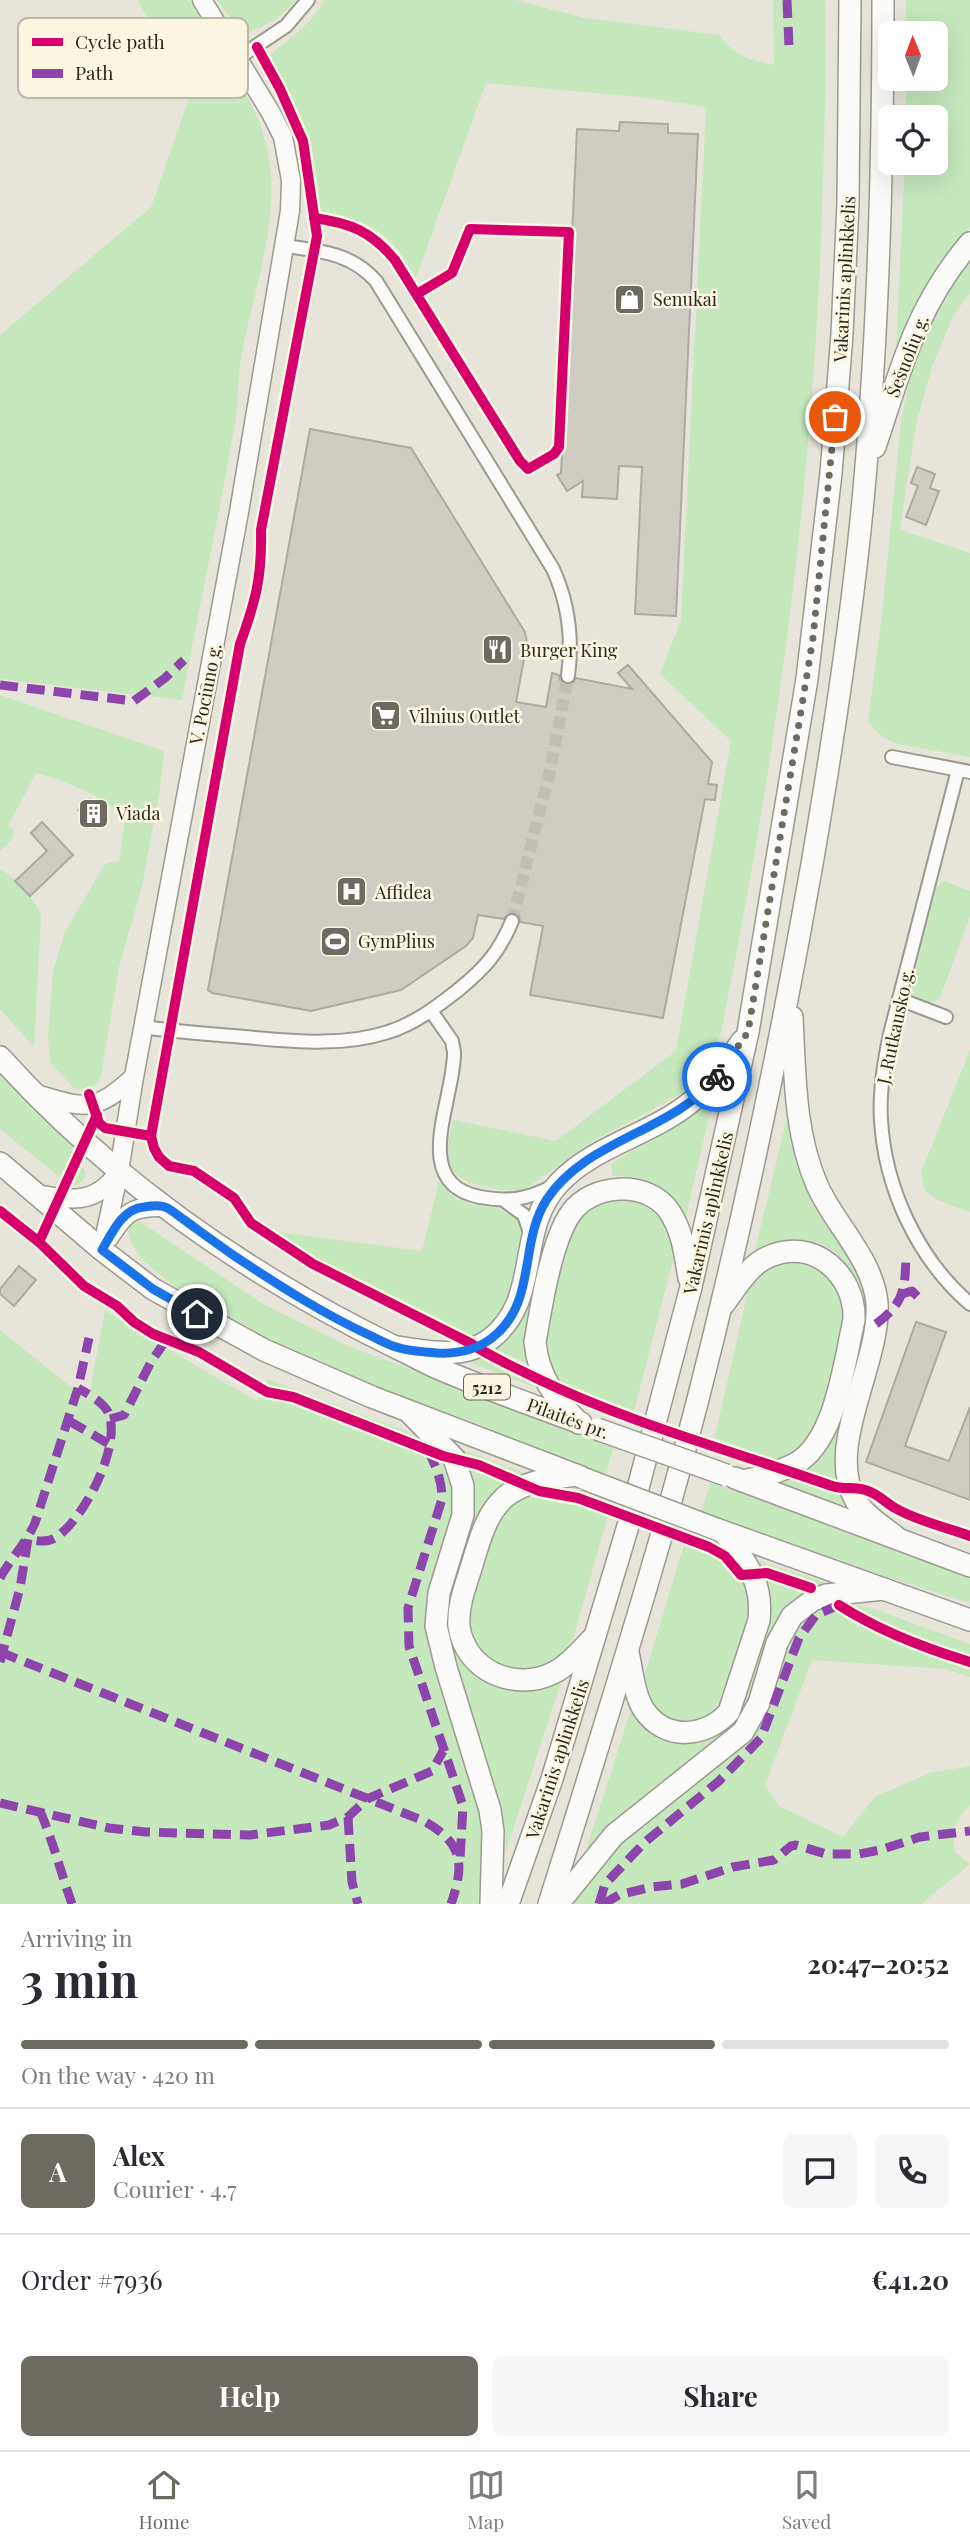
<!DOCTYPE html>
<meta charset="utf-8">
<style>
body{margin:0;font-family:"Playfair Display",serif;background:#f7f7f7;color:#2b2b33;height:100vh;display:flex;flex-direction:column;font-size:26px;white-space:nowrap}
*{box-sizing:border-box;margin:0}
p{font-size:23px;color:#7c7c81}
.icon{flex:none;width:38px;height:38px;fill:none;stroke:currentColor;stroke-width:2;stroke-linecap:round;stroke-linejoin:round}
.map{position:relative;height:1904px;overflow:hidden}
.sheet{display:flex;flex-direction:column;background:#fff;flex:1}
.sheet>*{flex:none}
.needle{width:46px;rotate:359deg}
.buttons{position:absolute;left:878px;top:21px;display:grid;gap:14px}
.buttons a{display:grid;place-items:center;width:70px;height:70px;border-radius:10px;background:#fff;box-shadow:0 7px 28px #0002;font-size:35px}
.pin{position:absolute;display:grid;place-items:center;width:60px;height:60px;color:#fff;margin:-30px;border:4px solid #fff;border-radius:50%;box-shadow:0 2px 7px #0007}
.courier{position:absolute;display:grid;place-items:center;width:70px;height:70px;margin:-35px;border:5px solid #1a73e8;border-radius:50%;background:#fff;color:#222;box-shadow:0 2px 9px #0007}
.head em{font-style:normal;font-weight:700}
.head div{display:flex;flex-direction:column-reverse}
.head{display:flex;align-items:center;justify-content:space-between;height:119px;padding:0 21px}
h1{font-size:46px;font-weight:700;line-height:52px}
.bar{display:grid;grid-template-columns:repeat(4,1fr);gap:10px 7px;align-content:center;height:84px;padding:0 21px}
.bar i{height:9px;border-radius:5px;background:#e1e1e2}
.bar .current{background:#6c6a61}
.bar p{grid-column:span 4}
.line{display:flex;align-items:center;gap:18px;padding:0 21px;border-top:2px solid #e1e1e2}
.line div{flex:1}
.round{display:grid;place-items:center;flex:none;width:74px;height:74px;border-radius:10px;background:#f7f7f7}
.button{display:flex;gap:14px;margin-top:auto;padding:14px 21px}
.button a{flex:1;height:80px;border-radius:10px;background:#6c6a61;color:#fff;font-size:28px;font-weight:700;line-height:80px;text-align:center}
.button a+a{background:#f7f7f7;color:#2b2b33}
.dock{display:flex;justify-content:space-around;align-items:center;height:98px;border-top:2px solid #e1e1e2;background:#fff;font-size:19px;color:#7c7c81}
.dock a{display:grid;justify-items:center;gap:4px}
.dock .current{color:#6c6a61}
.map>svg:first-child{display:block}
.green{fill:#c5e8bd}
.building{fill:#cfccc3;stroke:#adaaa1;stroke-width:2}
.lines{fill:none;stroke-linecap:round;stroke-linejoin:round}
.minor-tunnel{stroke:#c1bfb4;stroke-width:12;stroke-dasharray:12 6;stroke-linecap:butt}
.minor-casing{stroke:#9b9990;stroke-width:16}
.secondary-casing{stroke:#9b9990;stroke-width:21}
.primary-casing{stroke:#9b9990;stroke-width:24}
.trunk-casing{stroke:#9b9990;stroke-width:24}
.minor{stroke:#fbfbf9;stroke-width:12}
.secondary{stroke:#fbfbf9;stroke-width:18}
.primary{stroke:#fbfbf9;stroke-width:21}
.trunk{stroke:#fbfbf9;stroke-width:21}
.primary-bridge-casing{stroke:#9b9990;stroke-width:24;stroke-linecap:butt}
.primary-bridge{stroke:#fbfbf9;stroke-width:21}
.quiet{stroke:#8e44ad;stroke-width:9;stroke-dasharray:18 9;stroke-linecap:butt}
.cycleway-casing{stroke:#faf6e0;stroke-width:15}
.cycleway{stroke:#d6006c;stroke-width:10}
.done{stroke:#6c6a61;stroke-width:7;stroke-dasharray:0 12.6}
.route{stroke:#1a73e8;stroke-width:9}
.labels{text-anchor:middle;dominant-baseline:central;stroke-width:5;stroke-linejoin:round;paint-order:stroke}
.shield{fill:#faf6e0;stroke:#68665a;stroke-width:2}
.shield-label{font-size:16px;font-weight:bold;fill:#292820}
.street-label{font-size:18px;fill:#292820;stroke:#faf6e0}
.poi-label{font-size:18px;fill:#292820;stroke:#faf6e0;text-anchor:start}
.key{fill:#faf6e0;stroke:#bbb8a6;stroke-width:2}
.key-label{font-size:19px;fill:#292820}
</style>
<div class="map">
<svg width="970" height="1904" viewBox="0 0 970 1904">
<rect width="100%" height="100%" fill="#e7e5d9"/>
<g class="green">
<path d="M137,0H189C212,39 254,97 265,140C285,211 253,289 241,359C237,381 239,402 235,423C219,516 199,607 182,700L0,679V335L151,207L192,90Z"/>
<path d="M217,0H296C282,19 264,26 243,35Z"/>
<path d="M324,0H515L585,18L719,35C737,58 747,59 774,65L773,0H825C827,71 824,141 822,212C813,488 776,761 721,1032L699,1077L685,1092L589,1143L526,1189C511,1192 498,1190 483,1186C442,1178 445,1155 453,1120L556,1141L676,1051L731,741L660,674L681,620L706,107L650,98L486,83L416,278C409,267 402,255 394,245C373,221 338,214 308,209C305,193 305,176 301,161C293,126 277,96 260,65C282,42 309,29 324,0Z"/>
<polygon points="906,0 970,0 970,228 926,288 896,349 905,163 936,163 936,117 906,117 906,79 936,79 936,33 906,33"/>
<polygon points="970,254 970,293 953,316 932,367 916,424 900,530 970,553 970,757 899,744 883,738 868,722 882,615 901,422 913,361 928,319"/>
<path d="M0,695L164,751L160,789L142,886L119,967L101,1076L98,1082L88,1090L75,1089L50,1062L48,1037L53,971L65,932L105,864L119,861L125,820C102,794 68,782 36,773L8,826L14,831L12,840L0,851Z"/>
<path d="M0,869C15,878 36,899 41,916L34,1047L0,1009Z"/>
<path d="M944,881L970,891V916L940,998C930,1006 924,1002 914,996L912,984L936,887Z"/>
<polygon points="970,1050 970,1212 937,1200 926,1192 921,1173"/>
<path d="M0,1071L69,1141L86,1174C83,1182 80,1184 71,1186L0,1129Z"/>
<path d="M714,1094L686,1217C670,1188 645,1175 613,1176L611,1164L689,1114Z"/>
<path d="M788,1113L821,1213L862,1280L867,1297V1324L838,1442C835,1465 838,1483 847,1504L842,1505L779,1482V1479C805,1467 819,1461 834,1436L864,1319C864,1256 813,1221 755,1251Z"/>
<path d="M439,1181C446,1190 452,1198 464,1202C480,1208 503,1205 516,1217C532,1230 513,1294 504,1311C498,1321 485,1330 477,1338L316,1259L271,1231L422,1251Z"/>
<path d="M630,1197C660,1207 675,1225 674,1257L634,1411L555,1381L545,1351L546,1337C553,1304 564,1216 598,1203C607,1199 620,1199 630,1197Z"/>
<path d="M139,1221L265,1305L348,1346L614,1446L605,1476C543,1454 102,1299 130,1224Z"/>
<path d="M783,1260L816,1264L838,1286L845,1317L821,1419L796,1454L774,1464L714,1441L748,1291C757,1275 766,1268 783,1260Z"/>
<polygon points="530,1298 534,1299 525,1339 527,1363 495,1350 519,1326"/>
<path d="M105,1310L135,1330L257,1401L268,1379L414,1434C437,1446 457,1472 457,1500C457,1508 452,1518 450,1526C440,1567 422,1600 429,1644L482,1815L485,1839L482,1904H0V1330L88,1401Z"/>
<polygon points="479,1357 534,1382 537,1388 469,1362"/>
<polygon points="460,1448 529,1475 475,1525 450,1603 449,1627 452,1643 461,1657 487,1682 502,1687 520,1689 562,1679 506,1851 503,1823 495,1786 447,1640 444,1614 473,1485 471,1473"/>
<polygon points="710,1482 970,1578 970,1603 791,1547 701,1513"/>
<polygon points="547,1495 576,1500 609,1512 573,1639 556,1661 538,1671 508,1670 487,1659 479,1650 470,1629 469,1605 500,1517 514,1502 522,1498"/>
<path d="M685,1541C714,1552 727,1558 744,1585H748L751,1620L722,1709L691,1725C661,1718 643,1709 645,1674Z"/>
<path d="M760,1561L829,1584L810,1592L740,1720L729,1732L645,1795L613,1822L586,1850L630,1713L634,1711C639,1724 653,1734 665,1739C675,1742 686,1742 697,1741C738,1736 749,1690 759,1656C763,1641 770,1625 770,1610C771,1593 765,1578 758,1563Z"/>
<path d="M850,1604L877,1610L970,1644V1677L947,1669L812,1660L765,1785L779,1806L843,1837L875,1797L930,1773L970,1766V1805C955,1818 952,1833 955,1852L970,1864L921,1904H574L588,1880L617,1844L755,1732C759,1726 763,1720 766,1713C780,1678 781,1622 823,1608C831,1605 842,1605 850,1604Z"/>
</g>
<g class="building">
<polygon points="620,122 668,124 668,133 698,134 676,616 635,614 642,467 619,466 617,499 582,497 583,481 567,491 557,475 561,473 577,129 619,131"/>
<polygon points="310,429 411,448 525,632 527,643 516,702 546,707 552,673 559,675 560,680 566,685 572,684 576,678 632,689 618,673 628,665 712,762 708,784 717,785 715,800 705,799 663,1018 530,995 543,926 520,922 519,915 512,912 503,919 478,915 473,938 466,946 401,990 311,1011 212,993 208,990"/>
<polygon points="917,467 935,474 930,488 939,491 926,525 906,517 918,486 911,483"/>
<polygon points="90,799 107,817 95,828 78,810"/>
<polygon points="42,822 73,855 30,896 15,881 47,851 31,833"/>
<polygon points="19,1266 36,1280 14,1306 0,1294 0,1289"/>
<polygon points="916,1322 946,1332 905,1446 949,1461 970,1407 970,1500 866,1462"/>
</g>
<g class="lines">
<polyline class="minor-tunnel" points="512,921 550,771 568,676"/>
<defs>
<g id="minor">
<polyline points="238,58 286,26 308,0"/>
<path d="M285,246C321,251 351,253 376,281L553,569C569,604 573,638 568,676"/>
<polyline points="892,757 970,772"/>
<path d="M958,770L890,1034C884,1062 879,1091 881,1120C885,1189 918,1259 970,1304"/>
<polyline points="899,999 946,1017"/>
<path d="M431,1011L452,1041L454,1052C455,1099 408,1183 480,1197C509,1202 526,1200 553,1186"/>
<path d="M143,1027C177,1032 211,1034 244,1037C291,1041 343,1047 388,1032C414,1024 435,1008 457,991C484,969 499,953 512,921"/>
<polyline points="505,1201 524,1215 531,1235"/>
</g>
<g id="secondary">
<path d="M36,1094C85,1108 93,1114 134,1077"/>
<path d="M36,1194C70,1200 95,1205 117,1174"/>
<path d="M109,1238C126,1211 133,1206 165,1207"/>
<polyline points="102,1250 119,1171 134,1077 239,512 290,211 291,180 283,137 271,113 202,0"/>
</g>
<g id="primary">
<path d="M0,1057C110,1179 248,1275 395,1347C408,1353 420,1360 433,1366C481,1387 531,1405 581,1423"/>
<polyline points="0,1163 102,1250 153,1289 264,1350 372,1397 581,1477"/>
<polyline points="735,1478 970,1566"/>
<polyline points="716,1529 970,1620"/>
</g>
<g id="trunk">
<path d="M875,447C901,369 915,308 970,243"/>
<path d="M792,1017C795,1073 794,1132 817,1185C834,1224 873,1259 877,1303C881,1363 824,1447 856,1501C864,1515 884,1527 896,1537"/>
<path d="M724,1304C736,1288 749,1265 768,1257C813,1236 856,1275 854,1320C844,1363 836,1441 795,1464C779,1472 761,1477 743,1481"/>
<path d="M396,1347C427,1351 462,1360 489,1340C543,1300 514,1231 559,1183C595,1145 651,1135 691,1102C712,1085 727,1063 742,1041"/>
<polyline points="408,1411 454,1458 463,1486 463,1515 439,1593 436,1626 446,1667 490,1810 493,1831 491,1904"/>
<path d="M579,1423C556,1399 538,1377 535,1342C541,1308 551,1241 571,1213C592,1183 648,1180 669,1211C683,1231 685,1255 689,1278"/>
<path d="M576,1475C552,1478 525,1481 505,1497C487,1513 481,1536 474,1558C468,1580 457,1604 459,1626C465,1671 515,1692 553,1673C568,1666 581,1650 593,1638"/>
<path d="M628,1652C632,1670 634,1695 644,1710C666,1742 706,1737 729,1712L759,1620C763,1579 746,1564 724,1532"/>
<polyline points="508,1904 552,1779 628,1526 691,1287 748,1032 807,679 831,473 842,334 848,203 850,0"/>
<path d="M549,1904C587,1783 625,1662 660,1540C723,1318 772,1092 812,864C834,736 854,607 865,478C879,319 883,159 883,0"/>
<polyline points="558,1904 614,1835 743,1732 759,1703 777,1643 792,1616 813,1600 826,1595 884,1589"/>
</g>
</defs>
<use href="#minor" class="minor-casing"/>
<use href="#secondary" class="secondary-casing"/>
<use href="#primary" class="primary-casing"/>
<use href="#trunk" class="trunk-casing"/>
<use href="#minor" class="minor"/>
<use href="#secondary" class="secondary"/>
<use href="#primary" class="primary"/>
<use href="#trunk" class="trunk"/>
<defs>
<g id="primary-bridge">
<polyline points="597,1429 726,1475"/>
<polyline points="585,1479 716,1529"/>
</g>
</defs>
<use href="#primary-bridge" class="primary-bridge-casing"/>
<use href="#primary-bridge" class="primary-bridge"/>
<g class="quiet">
<polyline points="787,0 789,47"/>
<polyline points="0,685 134,701 165,678 184,660"/>
<polyline points="902,1294 912,1291 918,1297"/>
<path d="M876,1324C905,1303 905,1288 906,1255"/>
<polyline points="110,1419 124,1415 151,1362 168,1337"/>
<polyline points="69,1421 109,1444"/>
<path d="M428,1450C436,1467 442,1480 442,1499L408,1608L409,1646L463,1806L460,1859"/>
<path d="M0,1578C11,1558 26,1543 35,1523L78,1388L89,1338"/>
<path d="M0,1652L424,1821C463,1843 465,1864 451,1904"/>
<path d="M0,1662L20,1588L28,1539C38,1541 46,1543 55,1538C83,1521 123,1445 108,1412C102,1401 89,1395 78,1388"/>
<polyline points="0,1803 109,1828 146,1832 250,1835 329,1825 348,1817 367,1799 432,1771 443,1751"/>
<path d="M40,1811C53,1841 61,1873 72,1904"/>
<polyline points="348,1817 352,1882 358,1904"/>
<polyline points="599,1904 605,1884 645,1842 719,1781 761,1738 799,1638 816,1615 839,1605 842,1607"/>
<polyline points="603,1904 619,1895 651,1887 682,1884 733,1867 774,1860 791,1846 796,1845 826,1854 859,1854 880,1850 920,1837 970,1831"/>
</g>
<defs>
<g id="cycleway">
<path d="M314,218C350,223 371,231 395,260L520,461L528,469L554,454L559,447L569,232L470,229L452,273L417,294"/>
<path d="M89,1094L99,1123L105,1128L151,1136L154,1148L159,1157L169,1166L194,1171L234,1198L251,1223L313,1264L470,1343C491,1357 514,1367 536,1378C631,1424 733,1451 832,1486C844,1490 856,1486 868,1491C878,1494 886,1503 895,1508C917,1521 946,1527 970,1536"/>
<path d="M151,1136L240,644C256,600 262,577 261,530L317,236L303,141L280,89L257,47"/>
<polyline points="0,1211 39,1242 84,1286 117,1306 134,1322 153,1334 199,1352 267,1392 293,1397 443,1456 479,1465 539,1491 578,1498 709,1547 725,1556 741,1575 767,1573 811,1588"/>
<polyline points="39,1242 97,1115"/>
<path d="M839,1605C879,1631 924,1648 970,1662"/>
</g>
</defs>
<use href="#cycleway" class="cycleway-casing"/>
<use href="#cycleway" class="cycleway"/>
</g>
<g class="lines">
<polyline class="done" points="717,1077 748,1032 813,638 835,417"/>
<path class="route" d="M197,1314L153,1289L102,1250C112,1233 122,1209 144,1207C150,1206 160,1205 165,1207C171,1209 178,1216 183,1219C201,1232 220,1246 239,1259C280,1286 322,1313 367,1334C376,1338 386,1344 396,1347C408,1351 425,1352 438,1353C458,1354 476,1350 492,1338C538,1302 518,1244 547,1199C587,1139 672,1132 717,1077"/>
</g>
<defs>
<symbol id="shop-square" viewBox="-11 -11 22 22"><rect x="-9" y="-9" width="18" height="18" rx="4" fill="#6c6a61" stroke="#faf6e0"/><path d="M-5-2.5h2.3a2.7 3.5 0 0 1 5.4 0H5L5.5 6h-11ZM-1.5-2.5h3a1.5 2.3 0 0 0-3 0Z" fill="#fff"/></symbol>
<symbol id="restaurant-square" viewBox="-11 -11 22 22"><rect x="-9" y="-9" width="18" height="18" rx="4" fill="#6c6a61" stroke="#faf6e0"/><path d="M-5-6h1v4h1v-4h1v4h1v-4h1v5L-1.5 .5V6h-2V.5L-5-1ZM5-6V6H3V1.5H1.5Q1.5-4 5-6Z" fill="#fff"/></symbol>
<symbol id="supermarket-square" viewBox="-11 -11 22 22"><rect x="-9" y="-9" width="18" height="18" rx="4" fill="#6c6a61" stroke="#faf6e0"/><path d="M-6-5.5h2.5l.6 2H6L4.5 2H-2.5L-4.4-4H-6ZM-1.5 3.2a1.3 1.3 0 1 0 .1 0ZM3 3.2a1.3 1.3 0 1 0 .1 0Z" fill="#fff"/></symbol>
<symbol id="building-square" viewBox="-11 -11 22 22"><rect x="-9" y="-9" width="18" height="18" rx="4" fill="#6c6a61" stroke="#faf6e0"/><path d="M-4-6H4V6H1V3H-1V6H-4ZM-2.5-4.3h1.7v1.8h-1.7ZM.8-4.3h1.7v1.8H.8ZM-2.5-1h1.7V.8h-1.7ZM.8-1h1.7V.8H.8Z" fill="#fff"/></symbol>
<symbol id="hospital-square" viewBox="-11 -11 22 22"><rect x="-9" y="-9" width="18" height="18" rx="4" fill="#6c6a61" stroke="#faf6e0"/><path d="M-5-5h3v3.5h4V-5h3V5h-3V1.5h-4V5h-3Z" fill="#fff"/></symbol>
<symbol id="stadium-square" viewBox="-11 -11 22 22"><rect x="-9" y="-9" width="18" height="18" rx="4" fill="#6c6a61" stroke="#faf6e0"/><path d="M0-5a6.5 5 0 1 0 0 10a6.5 5 0 1 0 0-10ZM-3.5-1.8h7v3.6h-7Z" fill="#fff"/></symbol>
</defs>
<g fill-rule="evenodd">
<use href="#shop-square" x="612" y="282" width="35" height="35"/>
<use href="#restaurant-square" x="480" y="632" width="35" height="35"/>
<use href="#supermarket-square" x="368" y="698" width="35" height="35"/>
<use href="#building-square" x="76" y="796" width="35" height="35"/>
<use href="#hospital-square" x="334" y="874" width="35" height="35"/>
<use href="#stadium-square" x="318" y="924" width="35" height="35"/>
</g>
<g class="labels">
<rect class="shield" x="464" y="1374.5" width="46" height="25" rx="5"/>
<g class="shield-label">
<text x="487" y="1387">5212</text>
</g>
<g class="street-label">
<text transform="translate(844 279) rotate(-87)">Vakarinis aplinkkelis</text>
<text transform="translate(907 356) rotate(-69)">Šešuolių g.</text>
<text transform="translate(205 694) rotate(-79)">V. Pociūno g.</text>
<text transform="translate(895 1026) rotate(-78)">J. Rutkausko g.</text>
<text transform="translate(708 1213) rotate(-77)">Vakarinis aplinkkelis</text>
<text transform="translate(568 1418) rotate(20)">Pilaitės pr.</text>
<text transform="translate(557 1759) rotate(-72)">Vakarinis aplinkkelis</text>
</g>
<g class="poi-label">
<text x="653" y="299">Senukai</text>
<text x="520" y="650">Burger King</text>
<text x="409" y="716">Vilnius Outlet</text>
<text x="116" y="813">Viada</text>
<text x="375" y="892">Affidea</text>
<text x="358" y="941">GymPlius</text>
</g>
</g>
<rect x="18" y="18" width="230" height="80" rx="10" class="key"/>
<rect x="32" y="38" width="31" height="8" fill="#d6006c"/>
<rect x="32" y="69" width="31" height="9" fill="#8e44ad"/>
<g class="key-label">
<text x="75" y="49">Cycle path</text>
<text x="75" y="80">Path</text>
</g>
</svg>
<div class="buttons">
<a><svg class="needle" viewBox="-14 -14 28 28"><path d="M0-13l5 13h-10z" fill="#e53935"/><path d="M0 13l5-13h-10z" fill="#7c7c81"/></svg></a>
<a><svg class="icon" aria-label="locate" viewBox="0 0 24 24"><circle cx="12" cy="12" r="6"/><path d="M12 2v4M12 18v4M2 12h4M18 12h4"/></svg></a>
</div>
<div class="pin" style="left:835px;top:417px;background:#ea580c"><svg class="icon" aria-label="bag" viewBox="0 0 24 24"><path d="M5 8h14l-1 12H6zM9 8a3 3 0 0 1 6 0"/></svg></div>
<div class="pin" style="left:197px;top:1314px;background:#1f2937"><svg class="icon" aria-label="home" viewBox="0 0 24 24"><path d="M3 11l9-7 9 7M6 9v11h12V9"/></svg></div>
<div class="courier" style="left:717px;top:1077px"><svg class="icon" aria-label="bike" viewBox="0 0 24 24"><circle cx="6" cy="16" r="4"/><circle cx="18" cy="16" r="4"/><path d="M6 16l4-8h5l3 8M10 8l3 8H6M13 5h3"/></svg></div>
</div>
<section class="sheet">
<div class="head"><div><h1>3 min</h1><p>Arriving in</p></div><em>20:47–20:52</em></div>
<div class="bar"><i class="current"></i><i class="current"></i><i class="current"></i><i></i><p>On the way · 420 m</p></div>
<div class="line" style="height:126px"><b class="round" style="background:#6c6a61;color:#fff">A</b><div><b>Alex</b><p>Courier · 4.7</p></div><a class="round"><svg class="icon" aria-label="chat" viewBox="0 0 24 24"><path d="M4 5h16v11H9l-5 4z"/></svg></a><a class="round"><svg class="icon" aria-label="phone" viewBox="0 0 24 24"><path d="M5 4h4l2 5-3 2q2 4 5 5l2-3 5 2v4C11 20 4 13 5 4z"/></svg></a></div>
<div class="line" style="height:91px"><div>Order #7936</div><b>€41.20</b></div>
<div class="button"><a>Help</a><a>Share</a></div>
</section>
<nav class="dock">
<a class="current"><svg class="icon" aria-label="home" viewBox="0 0 24 24"><path d="M3 11l9-7 9 7M6 9v11h12V9"/></svg>Home</a>
<a><svg class="icon" aria-label="map" viewBox="0 0 24 24"><path d="M3 6l6-2 6 2 6-2v14l-6 2-6-2-6 2zM9 4v14M15 6v14"/></svg>Map</a>
<a><svg class="icon" aria-label="saved" viewBox="0 0 24 24"><path d="M7 4h10v16l-5-4-5 4z"/></svg>Saved</a>
</nav>
